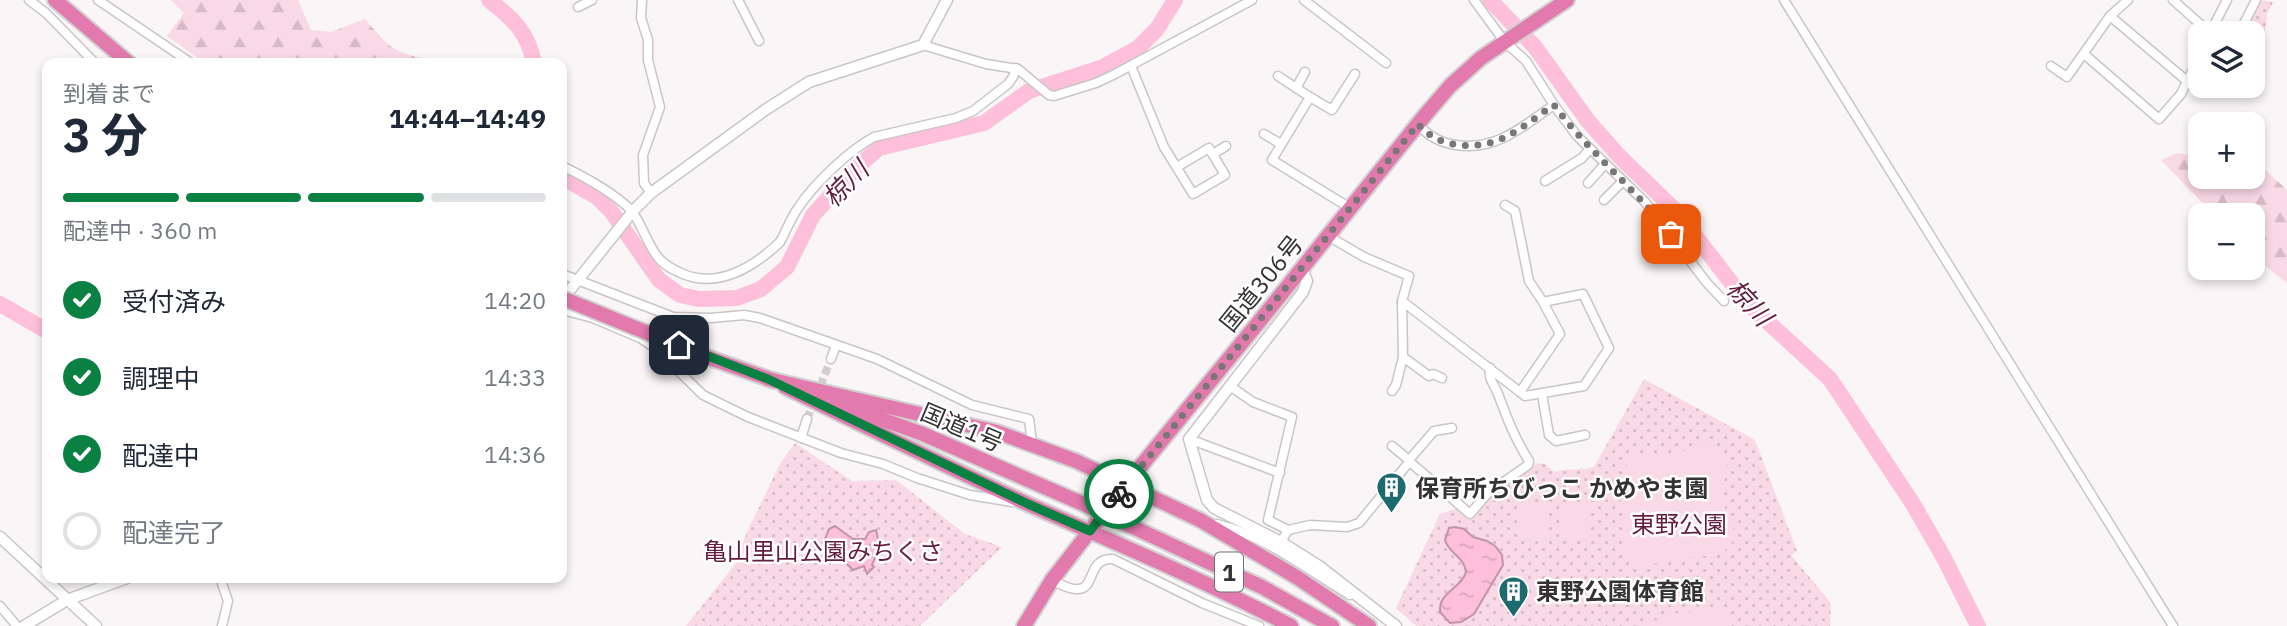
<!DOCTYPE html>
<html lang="ja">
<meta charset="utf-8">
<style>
body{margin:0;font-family:"IBM Plex Sans","Noto Sans JP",sans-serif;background:#f2f2f3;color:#1f2937;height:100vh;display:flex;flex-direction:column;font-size:26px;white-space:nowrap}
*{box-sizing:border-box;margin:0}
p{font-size:23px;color:#747a83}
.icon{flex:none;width:38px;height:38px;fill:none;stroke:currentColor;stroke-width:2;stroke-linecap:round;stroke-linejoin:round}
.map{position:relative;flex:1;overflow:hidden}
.sheet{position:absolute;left:42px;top:58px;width:525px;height:525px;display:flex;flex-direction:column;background:#fff;border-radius:14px;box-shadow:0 4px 10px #0003}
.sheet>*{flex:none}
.buttons{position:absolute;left:2188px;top:21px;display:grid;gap:14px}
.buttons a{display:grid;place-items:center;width:77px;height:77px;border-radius:14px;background:#fff;box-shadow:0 4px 10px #0003;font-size:35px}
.pin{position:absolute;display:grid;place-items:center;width:60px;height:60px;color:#fff;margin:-30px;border-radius:14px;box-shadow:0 4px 10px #0006}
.courier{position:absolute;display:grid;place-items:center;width:70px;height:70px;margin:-35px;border:5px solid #0b8043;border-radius:50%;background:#fff;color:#222;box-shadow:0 2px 9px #0007}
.overview em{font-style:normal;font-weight:800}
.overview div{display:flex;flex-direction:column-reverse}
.overview{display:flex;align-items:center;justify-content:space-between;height:119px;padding:0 21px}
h1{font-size:46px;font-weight:800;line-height:52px}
.bar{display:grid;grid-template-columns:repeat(4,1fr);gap:10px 7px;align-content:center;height:84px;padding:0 21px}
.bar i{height:9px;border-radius:5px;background:#e0e1e3}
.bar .current{background:#0b8043}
.bar p{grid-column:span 4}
ol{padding:0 21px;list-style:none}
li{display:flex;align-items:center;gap:21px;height:77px}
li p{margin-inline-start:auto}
li .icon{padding:7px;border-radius:50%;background:#0b8043;color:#fff;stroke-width:4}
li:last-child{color:#747a83}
li i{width:38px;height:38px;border:4px solid #e0e1e3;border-radius:50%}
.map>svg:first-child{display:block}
.green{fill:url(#green-dots)}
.forest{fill:url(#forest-firs)}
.pitch{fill:#f9d9e6}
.water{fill:url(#water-ripples);stroke:#c195a7;stroke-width:2}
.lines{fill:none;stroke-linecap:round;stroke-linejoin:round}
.river{stroke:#fdbfd9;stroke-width:16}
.minor-tunnel{stroke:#d2ced0;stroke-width:8;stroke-dasharray:8 4;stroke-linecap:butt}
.minor-casing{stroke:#cac5c7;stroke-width:11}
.tertiary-casing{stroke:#cac5c7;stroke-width:13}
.trunk-casing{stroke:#d2d2d2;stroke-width:18}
.minor{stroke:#fff;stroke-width:8}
.tertiary{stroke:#fff;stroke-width:10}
.trunk{stroke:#e27aae;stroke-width:14}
.trunk-bridge-casing{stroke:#d2d2d2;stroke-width:18;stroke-linecap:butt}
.trunk-bridge{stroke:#e27aae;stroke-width:14}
.done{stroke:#797678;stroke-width:7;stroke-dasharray:0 12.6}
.route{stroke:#0b8043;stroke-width:9}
.labels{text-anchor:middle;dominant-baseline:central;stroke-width:5;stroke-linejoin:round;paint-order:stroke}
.shield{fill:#fff;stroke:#717070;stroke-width:2}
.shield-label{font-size:23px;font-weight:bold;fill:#343233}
.street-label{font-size:24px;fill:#343233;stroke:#fff}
.poi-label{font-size:24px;font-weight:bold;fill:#343233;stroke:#fff;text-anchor:start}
.park-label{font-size:24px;fill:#631d41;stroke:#fff}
.water-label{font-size:26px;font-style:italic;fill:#631d41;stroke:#fff}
</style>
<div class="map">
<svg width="2287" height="626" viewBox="0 0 2287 626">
<defs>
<pattern id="green-dots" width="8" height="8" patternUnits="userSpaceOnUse" patternTransform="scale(1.75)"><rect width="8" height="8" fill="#f9d9e6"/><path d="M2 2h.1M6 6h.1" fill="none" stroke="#d6bbc6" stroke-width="1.8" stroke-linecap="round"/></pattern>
<pattern id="forest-firs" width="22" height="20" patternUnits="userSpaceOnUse" patternTransform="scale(1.75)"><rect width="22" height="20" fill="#f9d9e6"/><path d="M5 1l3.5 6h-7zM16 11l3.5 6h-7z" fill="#d6bbc6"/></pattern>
<pattern id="water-ripples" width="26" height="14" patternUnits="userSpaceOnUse" patternTransform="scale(1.75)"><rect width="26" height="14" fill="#fdbfd9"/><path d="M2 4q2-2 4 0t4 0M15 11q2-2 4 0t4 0" fill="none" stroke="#d9a5bb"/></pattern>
</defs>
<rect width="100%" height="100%" fill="#faf5f7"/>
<g class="green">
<polygon points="2261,0 2273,2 2267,14 2263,46 2252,41 2252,33 2244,33"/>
<path d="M1644,379L1755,440L1797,551L1791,555L1831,603L1830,626H1416L1396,608L1440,514L1455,509L1471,508L1535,463L1545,464L1554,472C1568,468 1580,471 1594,467Z"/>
<polygon points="795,443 852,481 896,480 965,534 1002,547 920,626 686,626 736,563 746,534 780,464"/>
</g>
<g class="forest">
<path d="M171,0H298L311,30L331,32L365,19C389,46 390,52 427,59L429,63H205L167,36L184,13Z"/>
<path d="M2177,153L2200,157V177H2252V158L2287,190V283C2274,274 2264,264 2252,255V215H2214L2161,160Z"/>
</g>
<g class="pitch">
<path d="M1704,443C1720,447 1729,459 1726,475C1725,480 1721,486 1722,491C1722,507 1734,522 1735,539L1722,554L1677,559L1645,566L1635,565L1623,551L1624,513L1620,501L1627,464L1632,454C1644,451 1654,457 1666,456C1679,455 1691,446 1704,443Z"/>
<rect x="1519" y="503" width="30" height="37"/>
<polygon points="1561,503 1590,503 1591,539 1561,540"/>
<polygon points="1721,609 1729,615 1730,626 1639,626 1677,613"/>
</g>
<g class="water">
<path d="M835,526L853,539H865L869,532L876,530C880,543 878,552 872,565L874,567L867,574L864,566L853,570L835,552V549L825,539L829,529Z"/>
<path d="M1455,527L1464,529L1473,537L1487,541L1495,546L1502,555L1503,565L1474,614L1461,622L1450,623L1440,612C1438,592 1461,589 1466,572C1464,556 1449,554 1445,540L1449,528Z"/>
</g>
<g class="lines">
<g class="river">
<path d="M489,0C513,19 528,32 534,63"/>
<polyline points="1490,0 1535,47 1588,121 1619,156 1677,212 1746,302 1830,379 1913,504 1944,558 1978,626"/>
<polyline points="562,177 597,197 611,211 659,280 680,295 699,299 737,298 761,289 787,267 813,215 856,168 879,148 984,123 1029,91 1103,67 1138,48 1157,29 1175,0"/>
<polyline points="0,304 47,331"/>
</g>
<polyline class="minor-tunnel" points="807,419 831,359"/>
<defs>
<g id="minor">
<polyline points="29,0 46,13 95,63"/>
<polyline points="98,0 191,63"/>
<polyline points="642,0 641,18 648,40 648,60 660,107 643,155 644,183 651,193"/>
<polyline points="738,0 759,41"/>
<polyline points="1304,0 1386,63"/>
<polyline points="1474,0 1504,41 1526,61 1554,105 1577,136 1645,202 1707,283 1724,301"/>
<polyline points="1784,0 2173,626"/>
<polyline points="2173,0 2210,33"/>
<polyline points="578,7 592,0"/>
<polyline points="2110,16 2128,0"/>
<polyline points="2210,33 2227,0"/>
<polyline points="2239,33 2256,0"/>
<polyline points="923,45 986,64 1018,69 1049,95 1054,96 1096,83 1115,74 1252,0"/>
<polyline points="2084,54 2159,119 2181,94 2187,81"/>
<polyline points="1131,66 1164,147 1193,194 1225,175 1209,148 1177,167"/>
<polyline points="2051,66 2067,77 2110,16 2187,81 2200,57"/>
<polyline points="1278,76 1310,97 1272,160 1350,208"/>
<polyline points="1296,88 1305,72"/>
<polyline points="1310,97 1332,110 1355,74"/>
<path d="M1418,124C1438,149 1475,151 1503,138C1521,130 1537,116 1554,105"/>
<polyline points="1264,134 1281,144"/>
<polyline points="1213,154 1226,146"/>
<path d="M562,166C585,177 611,191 630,209C638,216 648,245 657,256C663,265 674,270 683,274C719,289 755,266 780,242C786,231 791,218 798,208C814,184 848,151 874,137L956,118L973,111L1008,84L1013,77L1016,68"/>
<polyline points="1545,181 1582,158 1590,149"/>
<polyline points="1588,183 1605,164"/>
<polyline points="1604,200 1623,181"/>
<polyline points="1328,236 1364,257 1409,276 1402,301 1520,392 1560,334 1543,302 1529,281 1515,211 1505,205"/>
<polyline points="562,274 673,317 711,318 744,315 760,318 877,359 972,405 1029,419 1032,443"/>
<polyline points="1402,301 1403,357 1429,376 1433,374 1442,378"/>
<polyline points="562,310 593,318 640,338 654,347 703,395 748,417 841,453 883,464 917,478 970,495 1012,502"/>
<polyline points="831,359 836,345"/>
<polyline points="1230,386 1253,402 1292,417 1268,520 1288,530 1281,542"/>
<polyline points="1392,391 1396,385 1403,357"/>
<polyline points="1520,392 1525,396 1584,386 1609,348 1583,294 1543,302"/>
<polyline points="1542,394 1549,435 1556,441 1585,435"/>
<polyline points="801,438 807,419"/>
<polyline points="1189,439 1280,473"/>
<polyline points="1409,460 1434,431 1452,428"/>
<path d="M1410,462L1470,514L1488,493L1528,465L1529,461C1515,439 1507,418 1498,394C1494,384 1488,379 1490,368"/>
<path d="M1217,524C1265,536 1308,570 1350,595"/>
<polyline points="1288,530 1310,525 1347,527 1359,523 1410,461 1392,446"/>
<polyline points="220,578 228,601 222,626"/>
<path d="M1052,580C1105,610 1079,557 1113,559L1202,603L1259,626"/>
<polyline points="0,606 17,626"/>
</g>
<g id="tertiary">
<polyline points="1302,269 1307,281 1303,292 1189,439 1207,500 1214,508 1281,542 1319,566 1396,626"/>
<polyline points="562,300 633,211 651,193 765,110 809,82 923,45 947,0"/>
<polyline points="0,537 96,626"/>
<polyline points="24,626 67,600 127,578"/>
</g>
<g id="trunk">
<polyline points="55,0 129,63"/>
<polyline points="704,356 775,381"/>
<polyline points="768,379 997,432 1076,461 1200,520 1298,578 1369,626"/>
<path d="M785,387C867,427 948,467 1030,505C1118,544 1206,581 1291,626"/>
<polyline points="836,403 923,434 1088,506"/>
<polyline points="1124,523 1262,587 1332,626"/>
<polyline points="1024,626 1052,580 1127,483 1258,323 1426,114 1450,86 1481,58 1567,0"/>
</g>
</defs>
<use href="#minor" class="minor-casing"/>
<use href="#tertiary" class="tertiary-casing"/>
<use href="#trunk" class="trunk-casing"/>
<use href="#minor" class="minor"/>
<use href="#tertiary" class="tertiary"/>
<use href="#trunk" class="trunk"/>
<defs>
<g id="trunk-bridge">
<polyline points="562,298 704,356"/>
<polyline points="1088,506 1124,523"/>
</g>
</defs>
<use href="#trunk-bridge" class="trunk-bridge-casing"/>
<use href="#trunk-bridge" class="trunk-bridge"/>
</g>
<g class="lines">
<path class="done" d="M1119,494L1418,124C1438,148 1475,151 1503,138C1521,130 1537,116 1554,105C1589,152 1634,188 1671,234"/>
<polyline class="route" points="679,345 768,379 1028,504 1090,531 1119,494"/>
</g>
<defs>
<symbol id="building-pin" viewBox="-11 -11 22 30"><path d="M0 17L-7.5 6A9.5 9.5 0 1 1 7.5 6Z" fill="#1d6a6f" stroke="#fff"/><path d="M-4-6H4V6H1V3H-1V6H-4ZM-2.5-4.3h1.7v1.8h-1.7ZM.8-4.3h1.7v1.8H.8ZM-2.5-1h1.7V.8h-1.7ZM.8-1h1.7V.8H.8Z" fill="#fff"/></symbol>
</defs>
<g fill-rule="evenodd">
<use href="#building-pin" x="1374" y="470" width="35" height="47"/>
<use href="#building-pin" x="1496" y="574" width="35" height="47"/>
</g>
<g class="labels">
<rect class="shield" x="1215" y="552.5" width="28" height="39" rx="5"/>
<g class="shield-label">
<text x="1229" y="572">1</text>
</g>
<g class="street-label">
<text transform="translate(1261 283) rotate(-51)">国道306号</text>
<text transform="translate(962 427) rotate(23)">国道1号</text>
</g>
<g class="poi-label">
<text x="1415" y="488">保育所ちびっこ かめやま園</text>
<text x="1536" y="591">東野公園体育館</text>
</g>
<g class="park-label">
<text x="1679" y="524">東野公園</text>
<text x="823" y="551">亀山里山公園みちくさ</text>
</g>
<g class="water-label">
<text transform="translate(845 183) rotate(-45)">椋川</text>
<text transform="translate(1750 302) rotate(47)">椋川</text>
</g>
</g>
</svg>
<div class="buttons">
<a><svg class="icon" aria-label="layers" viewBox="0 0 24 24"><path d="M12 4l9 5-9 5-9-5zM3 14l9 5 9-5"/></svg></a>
<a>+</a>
<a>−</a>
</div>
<div class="pin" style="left:1671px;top:234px;background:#ea580c"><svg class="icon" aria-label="bag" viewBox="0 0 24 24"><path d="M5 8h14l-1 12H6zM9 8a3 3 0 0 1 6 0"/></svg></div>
<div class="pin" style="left:679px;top:345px;background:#1f2937"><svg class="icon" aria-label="home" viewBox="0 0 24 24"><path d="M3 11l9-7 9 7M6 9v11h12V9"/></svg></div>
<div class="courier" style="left:1119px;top:494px"><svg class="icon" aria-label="bike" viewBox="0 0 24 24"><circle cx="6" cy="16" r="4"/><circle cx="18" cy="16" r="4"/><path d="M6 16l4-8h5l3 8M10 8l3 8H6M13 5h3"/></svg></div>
<section class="sheet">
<div class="overview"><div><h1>3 分</h1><p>到着まで</p></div><em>14:44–14:49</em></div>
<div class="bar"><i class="current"></i><i class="current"></i><i class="current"></i><i></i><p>配達中 · 360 m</p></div>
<ol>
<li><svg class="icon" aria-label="check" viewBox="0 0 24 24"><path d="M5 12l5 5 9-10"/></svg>受付済み<p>14:20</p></li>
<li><svg class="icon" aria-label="check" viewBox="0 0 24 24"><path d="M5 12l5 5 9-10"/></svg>調理中<p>14:33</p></li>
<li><svg class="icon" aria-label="check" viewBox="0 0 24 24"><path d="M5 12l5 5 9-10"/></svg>配達中<p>14:36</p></li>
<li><i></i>配達完了</li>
</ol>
</section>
</div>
